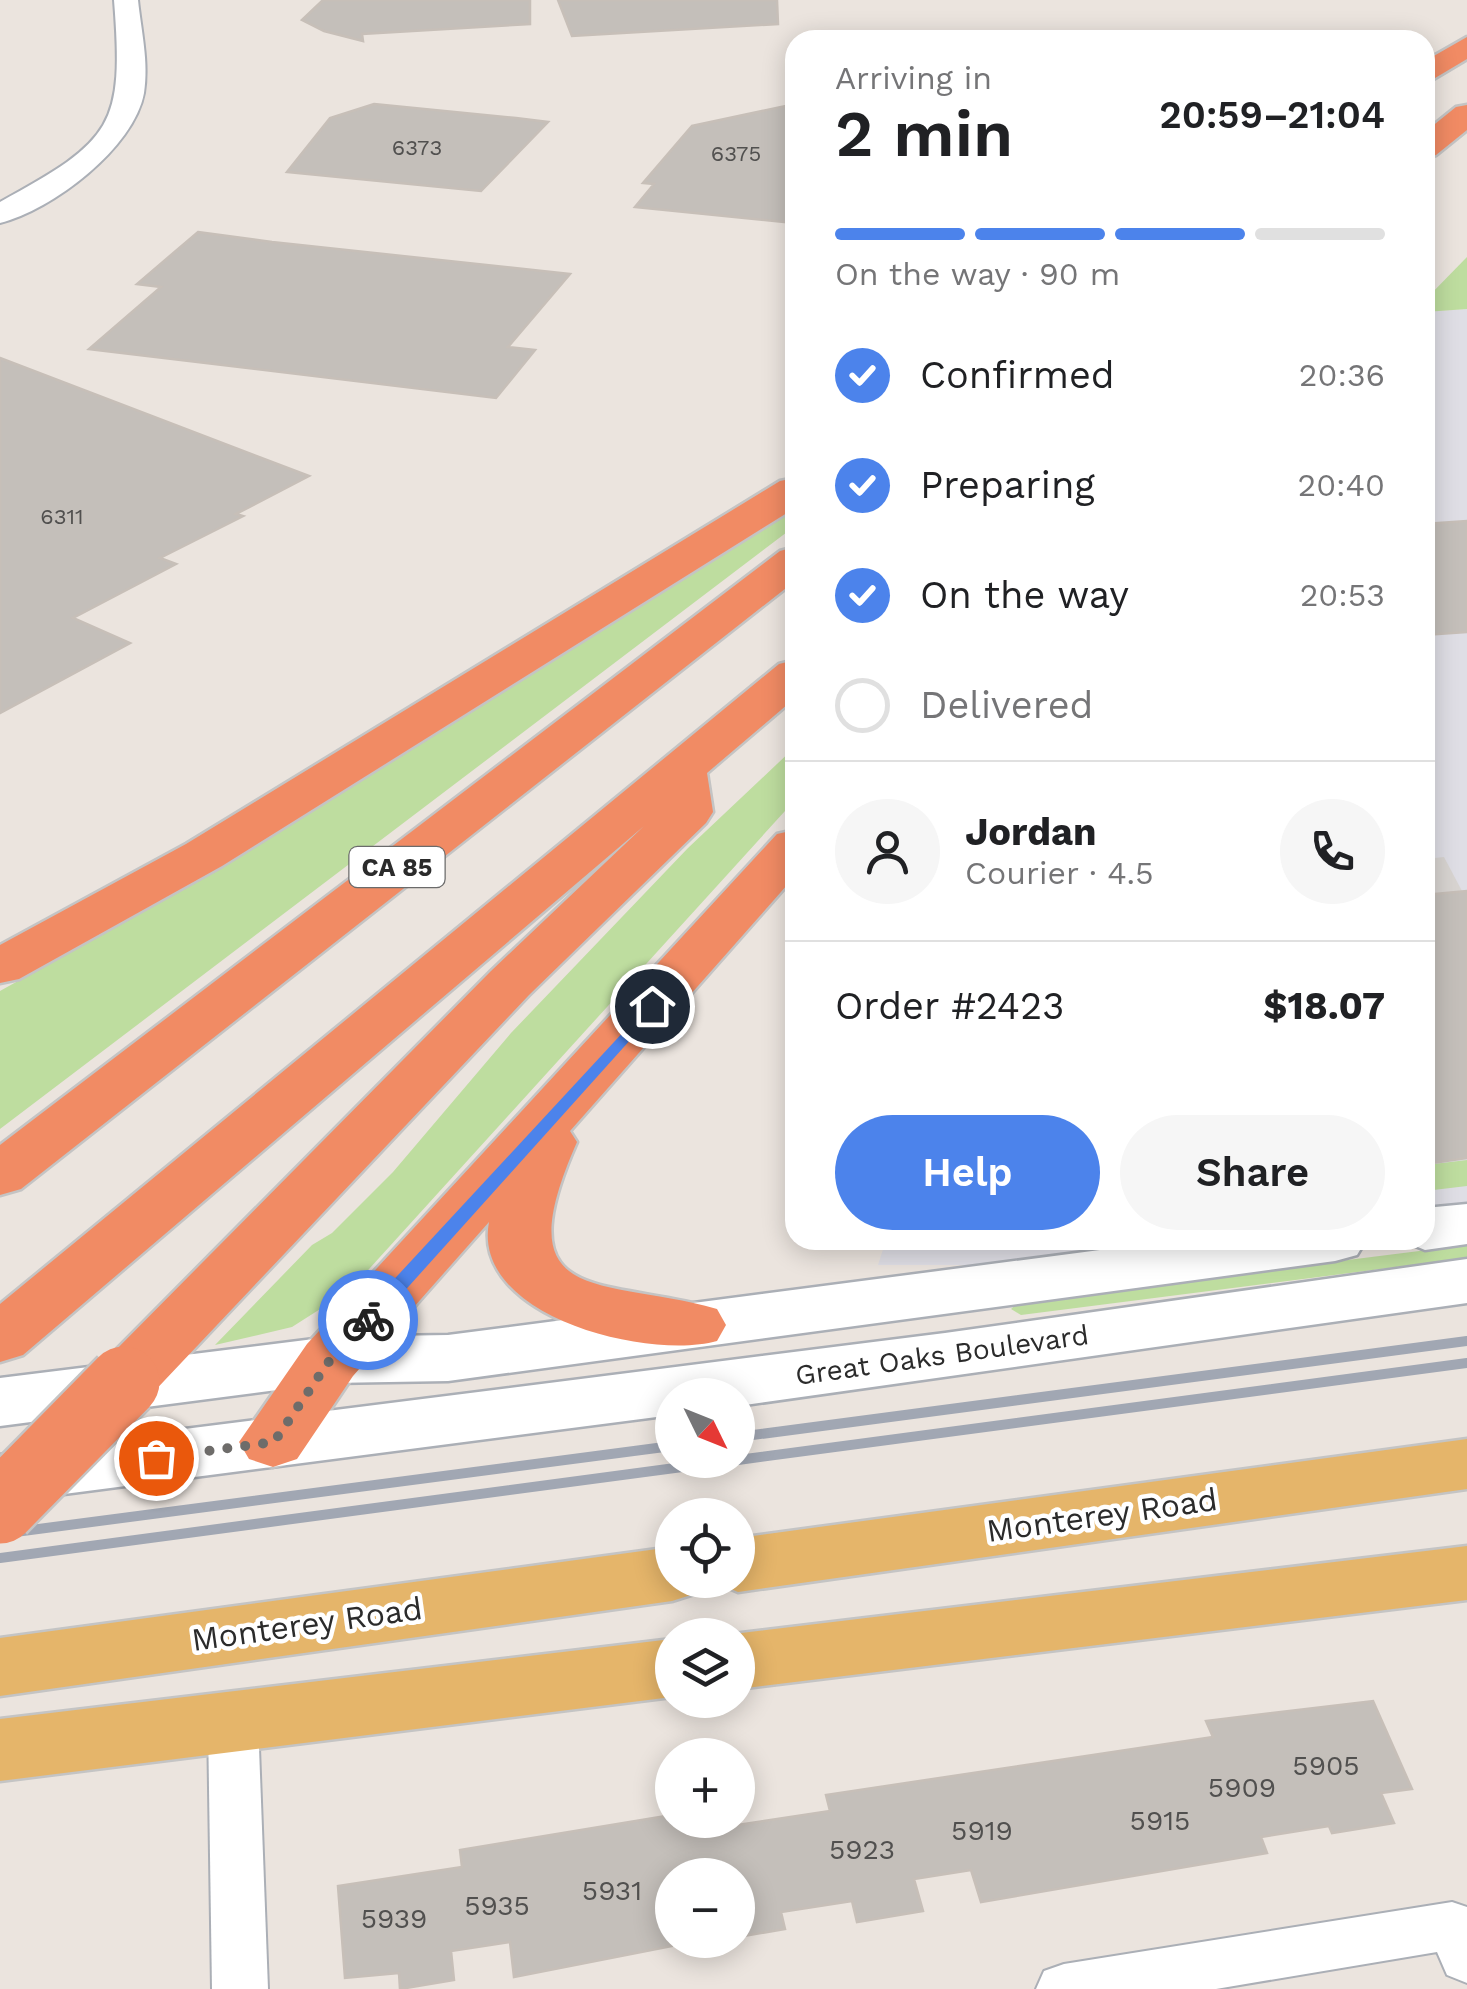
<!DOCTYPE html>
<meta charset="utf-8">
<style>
body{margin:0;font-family:"Work Sans",sans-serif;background:#f6f6f6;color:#202124;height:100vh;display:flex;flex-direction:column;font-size:38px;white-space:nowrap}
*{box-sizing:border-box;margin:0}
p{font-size:32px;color:#757577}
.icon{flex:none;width:55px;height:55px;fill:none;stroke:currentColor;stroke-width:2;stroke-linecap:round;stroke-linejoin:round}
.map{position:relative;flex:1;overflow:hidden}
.side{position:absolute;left:785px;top:30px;width:650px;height:1220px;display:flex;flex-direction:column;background:#fff;border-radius:30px;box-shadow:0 5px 25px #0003}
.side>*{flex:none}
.needle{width:65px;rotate:133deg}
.tools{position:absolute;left:655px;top:1378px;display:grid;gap:20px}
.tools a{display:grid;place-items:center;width:100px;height:100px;border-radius:50%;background:#fff;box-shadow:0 5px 25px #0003;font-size:50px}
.pin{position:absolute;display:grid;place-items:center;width:85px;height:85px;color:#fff;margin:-42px;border:5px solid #fff;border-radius:50%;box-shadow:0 2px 10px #0007}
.courier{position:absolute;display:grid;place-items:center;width:100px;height:100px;margin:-50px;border:8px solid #4c83eb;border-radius:50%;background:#fff;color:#222;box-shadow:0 2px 12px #0007}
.headline em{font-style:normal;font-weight:600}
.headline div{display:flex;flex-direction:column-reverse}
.headline{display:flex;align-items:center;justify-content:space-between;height:170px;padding:0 50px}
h1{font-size:65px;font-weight:600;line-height:75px}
.bar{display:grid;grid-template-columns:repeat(4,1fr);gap:15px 10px;align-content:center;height:120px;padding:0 50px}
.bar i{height:12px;border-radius:8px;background:#e0e0e0}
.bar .active{background:#4c83eb}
.bar p{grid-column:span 4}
.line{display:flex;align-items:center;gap:25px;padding:0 50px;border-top:2px solid #e0e0e0}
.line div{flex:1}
.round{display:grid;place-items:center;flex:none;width:105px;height:105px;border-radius:52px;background:#f6f6f6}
ol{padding:0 50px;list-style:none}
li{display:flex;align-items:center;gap:30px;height:110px}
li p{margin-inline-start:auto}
li .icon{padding:10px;border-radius:50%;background:#4c83eb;color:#fff;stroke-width:4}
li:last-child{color:#757577}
li i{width:55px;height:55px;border:5px solid #e0e0e0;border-radius:50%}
.button{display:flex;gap:20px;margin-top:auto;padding:20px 50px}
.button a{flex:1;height:115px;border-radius:60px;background:#4c83eb;color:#fff;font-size:40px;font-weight:600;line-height:115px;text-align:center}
.button a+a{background:#f6f6f6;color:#202124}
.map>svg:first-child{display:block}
.industrial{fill:#dfdee5}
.green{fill:#bedd9f}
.plaza{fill:#d8d4d1}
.building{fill:#c4bfba;stroke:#c7bfb8;stroke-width:2.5}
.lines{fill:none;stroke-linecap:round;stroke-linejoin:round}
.minor-casing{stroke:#abafb6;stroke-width:4}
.tertiary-casing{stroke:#abafb6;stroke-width:4}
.secondary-casing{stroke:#abafb6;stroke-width:5}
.primary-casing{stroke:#c4c4c4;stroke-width:5}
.motorway-casing{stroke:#c4c4c4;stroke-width:5}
.minor{fill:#fff;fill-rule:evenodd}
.tertiary{fill:#fff;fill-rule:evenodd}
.secondary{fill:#fff;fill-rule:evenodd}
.primary{fill:#e5b56a;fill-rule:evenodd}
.motorway{fill:#f18b64;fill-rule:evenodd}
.rail{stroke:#a1a7b3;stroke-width:10}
.motorway-bridge-casing{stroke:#c4c4c4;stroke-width:76;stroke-linecap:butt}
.motorway-bridge{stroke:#f18b64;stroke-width:71}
.route{fill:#4c83eb}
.done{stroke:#6e6c6a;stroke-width:10;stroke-dasharray:0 18}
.labels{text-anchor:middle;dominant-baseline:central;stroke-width:9;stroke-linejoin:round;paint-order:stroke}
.number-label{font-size:22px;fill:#51504f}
.shield{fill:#fff;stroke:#6b6b6b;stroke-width:2.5}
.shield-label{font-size:25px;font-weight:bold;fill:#2b2b2b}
.street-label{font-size:28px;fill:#2b2b2b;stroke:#fff}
.near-number-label{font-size:28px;fill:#51504f}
.near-street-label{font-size:32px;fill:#2b2b2b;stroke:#fff}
</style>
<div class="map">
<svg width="1467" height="1989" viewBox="0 0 1467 1989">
<rect width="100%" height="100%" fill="#ebe4de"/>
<g class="industrial">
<polygon points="1467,309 1467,1205 1425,1210 1425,312"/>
<polygon points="886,1240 1190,1240 990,1265 878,1265"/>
</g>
<g class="green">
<polygon points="1467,257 1467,309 1425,312 1425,300"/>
<path d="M795,495V526L0,1129V991C274,841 533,666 795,495Z"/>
<polygon points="795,747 795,800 350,1290 292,1327 215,1345 312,1245 332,1233 393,1172 511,1033 688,848"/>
<polygon points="1467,1160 1467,1186 1425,1191 1425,1165"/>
<polygon points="1467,1245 1467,1258 1021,1315 1011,1309 1020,1301"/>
</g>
<polygon class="plaza" points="1444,857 1462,891 1425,895 1425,859"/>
<g class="building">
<polygon points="323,0 530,0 530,24 362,34 363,41 324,31 302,20"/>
<polygon points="558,0 777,0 778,24 572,36"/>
<polygon points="374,104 516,118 548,122 481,191 287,172 330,118"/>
<polygon points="795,104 795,223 635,207 654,184 643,183 692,126"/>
<polygon points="198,232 272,242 570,274 508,347 535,350 496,398 89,349 161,287 137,284"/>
<polygon points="0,358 309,476 236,514 243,516 160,558 176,564 73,618 130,643 0,713"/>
<polygon points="1467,521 1467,632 1425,635 1425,524"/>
<polygon points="1467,891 1467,1158 1425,1164 1425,895"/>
<polygon points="1373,1701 1412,1789 1381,1793 1394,1823 1332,1833 1329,1826 1261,1837 1267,1853 981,1902 971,1870 914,1879 923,1911 857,1922 852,1901 781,1912 785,1929 738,1937 738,1875 672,1875 672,1946 514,1977 510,1942 451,1951 454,1980 400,1989 399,1973 345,1978 338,1886 462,1867 460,1850 672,1815 672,1820 689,1820 691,1832 830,1811 826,1795 1213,1737 1206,1721"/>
</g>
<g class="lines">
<defs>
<g id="minor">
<polygon points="233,1700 251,1706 258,1721 268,1989 212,1989 208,1721 215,1706"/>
<polygon points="1452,1902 1467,1907 1467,1983 1447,1975 1437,1952 1216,1989 1036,1989 1044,1971 1064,1964"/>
</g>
<path id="tertiary" d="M114,0H138C141,30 149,62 144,93C134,148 52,210 0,223V202C113,140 124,127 114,0Z"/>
<g id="secondary">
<polygon points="1467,1204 1467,1244 1425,1250 1401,1240 1425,1240 1425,1208"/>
<polygon points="1176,1240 1366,1240 1357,1255 1335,1261 448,1381 330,1383 0,1426 0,1378 330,1337 448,1335"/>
<polygon points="1467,1259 1467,1303 738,1406 738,1395 672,1395 672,1415 18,1500 0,1495 0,1455 18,1450 945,1333"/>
</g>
<g id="primary">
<polygon points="1467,1439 1467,1489 738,1592 711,1580 738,1580 738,1538"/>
<polygon points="1467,1546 1467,1600 738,1689 738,1635 725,1635"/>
<polygon points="672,1547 672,1580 704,1580 697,1593 672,1601 0,1696 0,1638"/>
<polygon points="672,1639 672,1697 0,1781 0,1719"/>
</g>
<g id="motorway">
<polygon points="1467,37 1467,59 1425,84 1425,61"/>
<polygon points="1467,105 1467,130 1436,155 1425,158 1425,132 1456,107"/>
<polygon points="795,478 795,508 222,866 19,979 0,983 0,945 186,844 780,481"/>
<polygon points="795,547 795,581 21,1189 0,1195 0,1145 780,551"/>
<polygon points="795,660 795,698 707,773 713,812 706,823 529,995 147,1399 124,1405 101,1399 91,1382 101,1365 491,971 644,826 23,1355 0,1362 0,1304 779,664"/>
<path d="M795,830V876L570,1131L577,1142C503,1309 602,1276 717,1309L726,1325L717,1341C651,1360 471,1318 489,1222L353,1376L297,1459L273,1467L249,1459L239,1442L307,1344L777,834Z"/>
</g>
</defs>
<use href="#minor" class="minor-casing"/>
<use href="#tertiary" class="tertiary-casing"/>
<use href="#secondary" class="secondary-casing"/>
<use href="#primary" class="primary-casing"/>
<use href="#motorway" class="motorway-casing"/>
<use href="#minor" class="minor"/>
<use href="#tertiary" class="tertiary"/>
<use href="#secondary" class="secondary"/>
<use href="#primary" class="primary"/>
<use href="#motorway" class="motorway"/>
<g class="rail">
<polyline points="738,1437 1467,1341"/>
<polyline points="738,1460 1467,1363"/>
<polyline points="0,1534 672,1446"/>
<polyline points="0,1558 735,1460"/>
</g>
<defs>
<polyline id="motorway-bridge" points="0,1508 124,1382"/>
</defs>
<use href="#motorway-bridge" class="motorway-bridge-casing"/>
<use href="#motorway-bridge" class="motorway-bridge"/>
</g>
<polygon class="route" points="652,1001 660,1006 658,1009 374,1325 361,1325 361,1315"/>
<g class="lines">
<polyline class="done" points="156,1458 274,1442 330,1360 368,1320"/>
</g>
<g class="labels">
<g class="number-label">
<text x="417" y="147">6373</text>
<text x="736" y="153">6375</text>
<text x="62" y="516">6311</text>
</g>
<rect class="shield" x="349.5" y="847" width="95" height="40" rx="8"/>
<g class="shield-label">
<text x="397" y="867">CA 85</text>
</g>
<g class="street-label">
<text transform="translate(942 1355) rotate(-8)">Great Oaks Boulevard</text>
</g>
<g class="near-number-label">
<text x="1326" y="1765">5905</text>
<text x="1242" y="1787">5909</text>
<text x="1160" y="1820">5915</text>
<text x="982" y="1830">5919</text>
<text x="862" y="1849">5923</text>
<text x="612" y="1890">5931</text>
<text x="497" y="1905">5935</text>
<text x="394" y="1918">5939</text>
</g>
<g class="near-street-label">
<text transform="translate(1102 1515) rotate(-8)">Monterey Road</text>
<text transform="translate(307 1624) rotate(-8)">Monterey Road</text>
</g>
</g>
</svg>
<div class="tools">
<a><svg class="needle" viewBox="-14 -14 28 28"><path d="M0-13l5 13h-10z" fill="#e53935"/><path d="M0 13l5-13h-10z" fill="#757577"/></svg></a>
<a><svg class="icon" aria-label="locate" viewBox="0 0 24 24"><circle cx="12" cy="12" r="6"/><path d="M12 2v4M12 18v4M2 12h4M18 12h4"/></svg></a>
<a><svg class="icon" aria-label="layers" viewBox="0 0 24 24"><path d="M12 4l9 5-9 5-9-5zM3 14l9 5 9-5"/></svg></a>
<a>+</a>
<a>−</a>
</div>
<div class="pin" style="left:156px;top:1458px;background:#ea580c"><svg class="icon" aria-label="bag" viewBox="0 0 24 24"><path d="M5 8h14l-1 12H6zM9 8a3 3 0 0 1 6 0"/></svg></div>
<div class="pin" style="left:652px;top:1006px;background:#1f2937"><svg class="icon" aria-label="home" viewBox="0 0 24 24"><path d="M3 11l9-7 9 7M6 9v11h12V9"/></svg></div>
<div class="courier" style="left:368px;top:1320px"><svg class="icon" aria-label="bike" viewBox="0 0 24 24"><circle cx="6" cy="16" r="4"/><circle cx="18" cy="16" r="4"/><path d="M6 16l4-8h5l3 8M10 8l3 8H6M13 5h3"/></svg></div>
<section class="side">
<div class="headline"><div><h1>2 min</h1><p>Arriving in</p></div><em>20:59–21:04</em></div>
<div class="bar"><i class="active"></i><i class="active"></i><i class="active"></i><i></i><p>On the way · 90 m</p></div>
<ol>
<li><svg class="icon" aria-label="check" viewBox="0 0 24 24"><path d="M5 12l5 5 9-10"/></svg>Confirmed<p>20:36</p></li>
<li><svg class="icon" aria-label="check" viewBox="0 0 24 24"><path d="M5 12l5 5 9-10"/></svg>Preparing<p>20:40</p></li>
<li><svg class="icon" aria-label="check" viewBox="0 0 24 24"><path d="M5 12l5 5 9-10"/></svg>On the way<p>20:53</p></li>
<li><i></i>Delivered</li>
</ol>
<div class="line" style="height:180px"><a class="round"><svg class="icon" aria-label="person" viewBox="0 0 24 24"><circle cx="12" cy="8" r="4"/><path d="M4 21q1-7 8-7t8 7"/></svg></a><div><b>Jordan</b><p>Courier · 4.5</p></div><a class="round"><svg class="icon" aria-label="phone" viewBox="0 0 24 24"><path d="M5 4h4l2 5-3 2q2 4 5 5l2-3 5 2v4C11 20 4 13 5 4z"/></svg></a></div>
<div class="line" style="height:130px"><div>Order #2423</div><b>$18.07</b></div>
<div class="button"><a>Help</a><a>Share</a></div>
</section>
</div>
